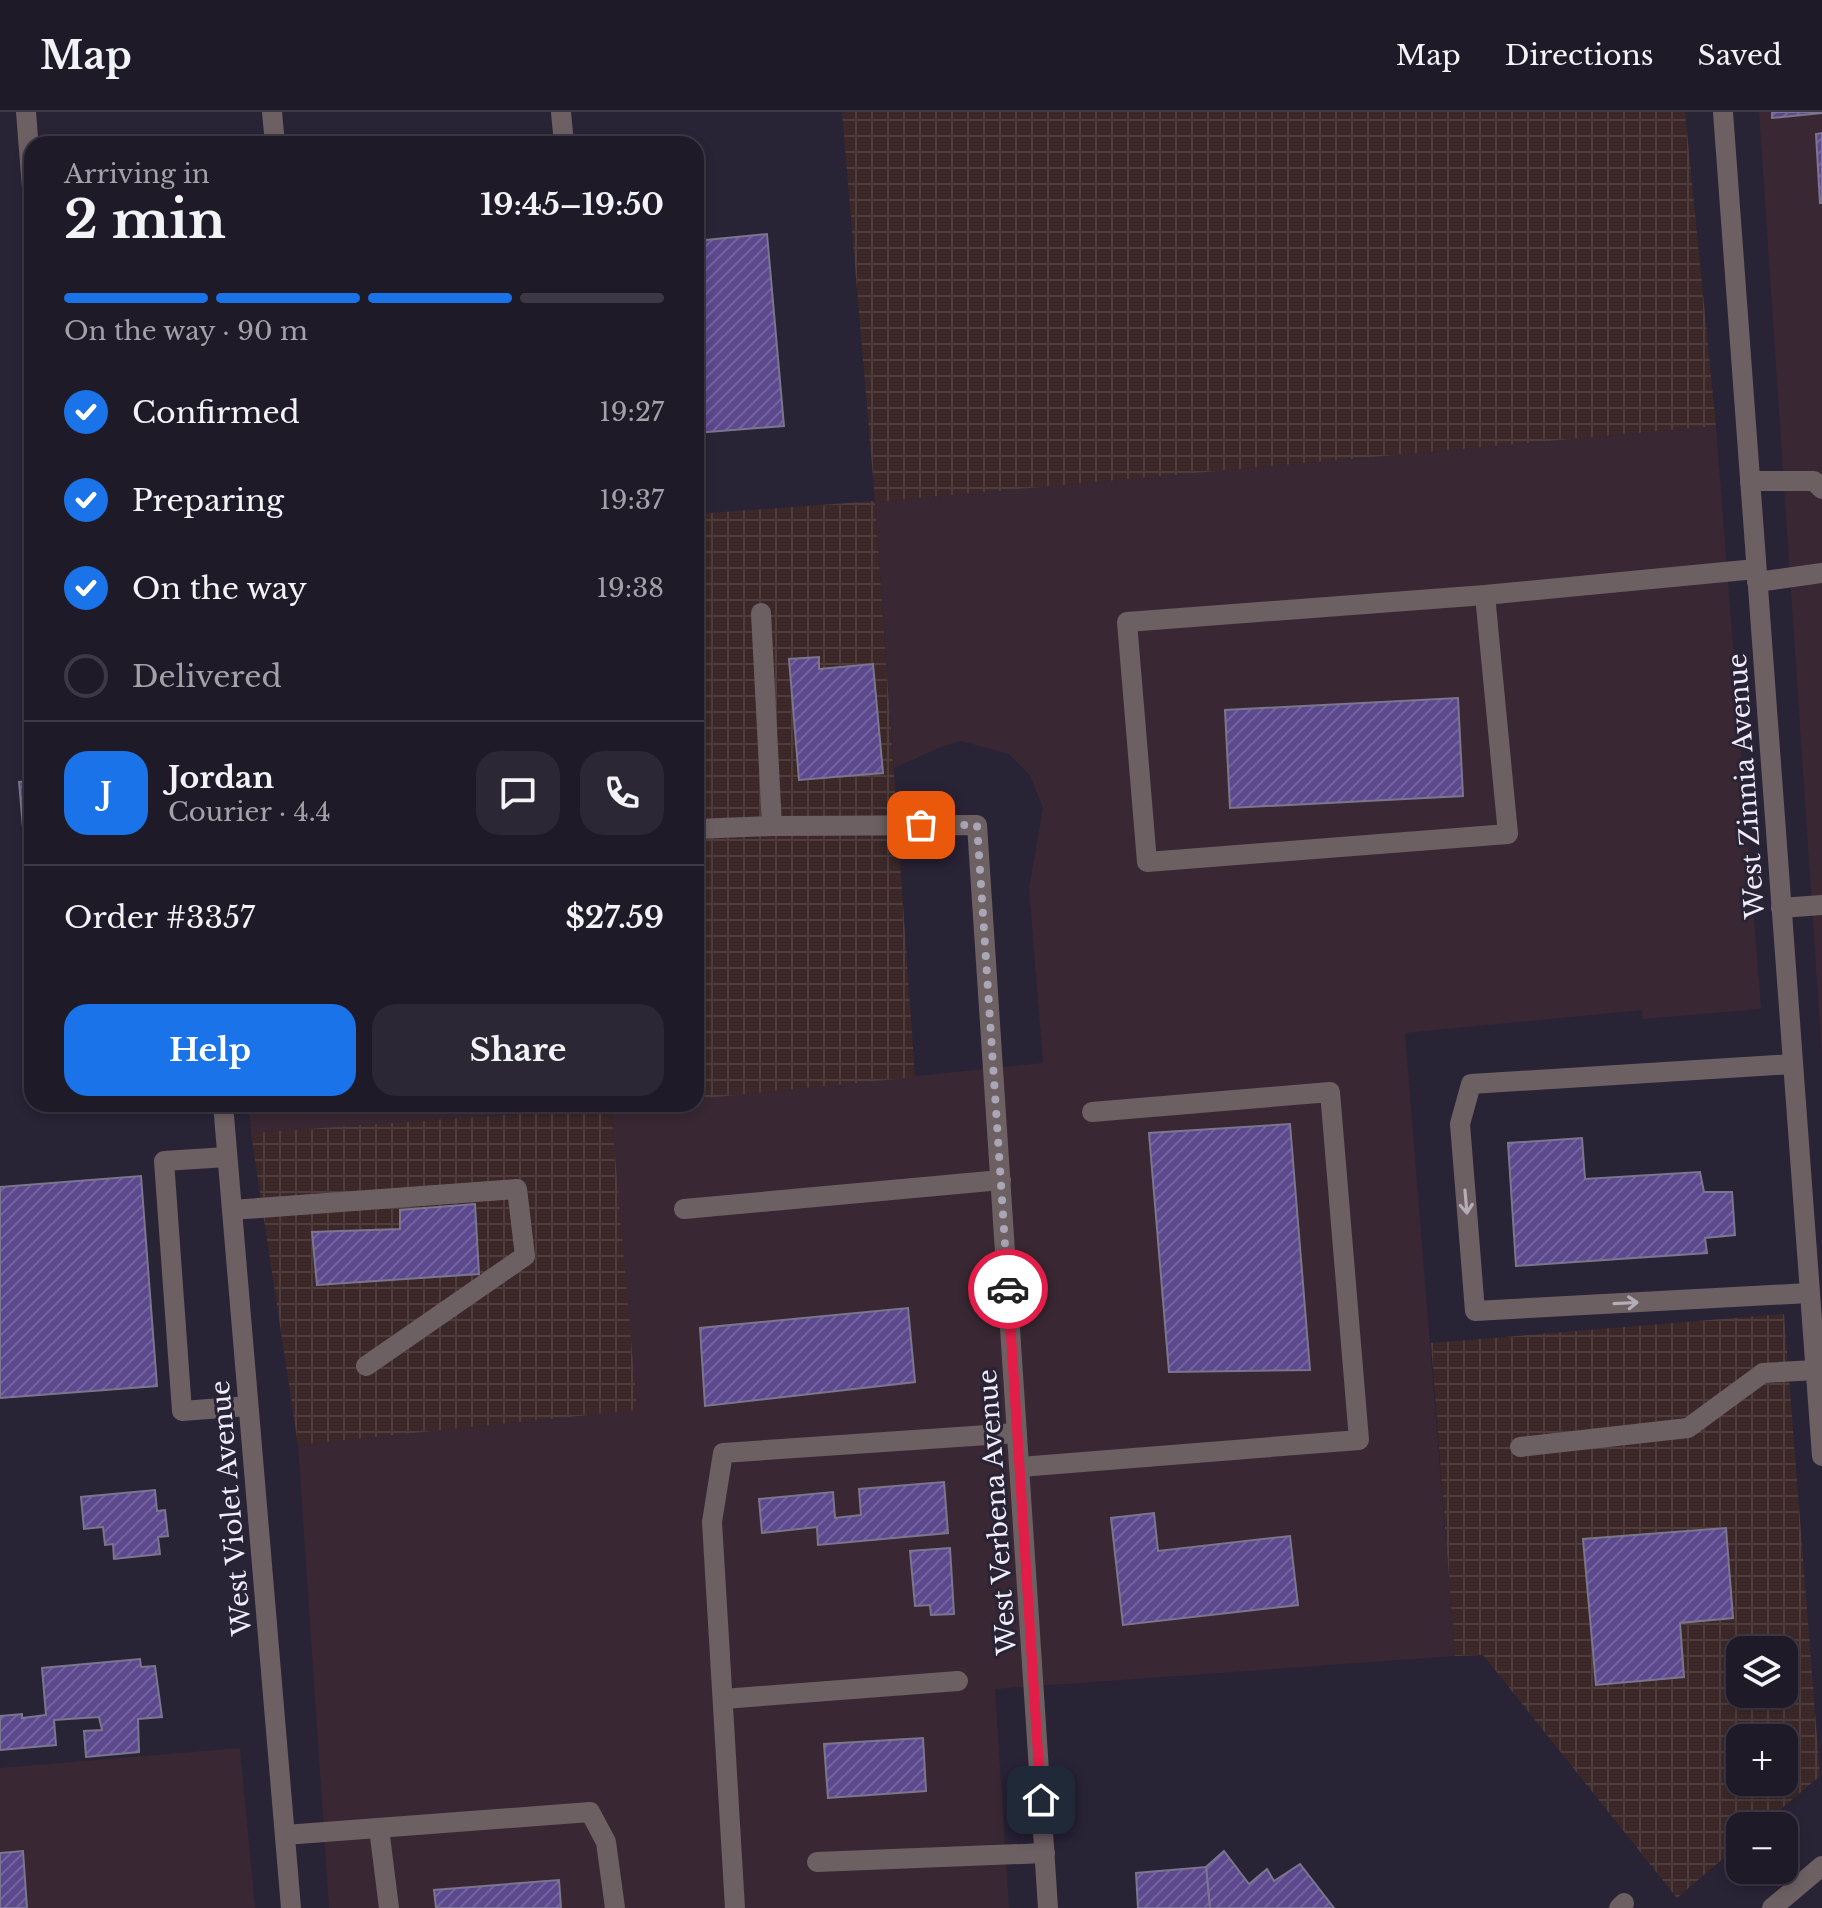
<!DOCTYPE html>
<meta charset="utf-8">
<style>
body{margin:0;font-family:"Libre Baskerville",serif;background:#2c2734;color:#f1f3f6;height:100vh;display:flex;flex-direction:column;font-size:30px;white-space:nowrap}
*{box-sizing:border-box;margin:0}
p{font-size:26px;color:#a1a1a8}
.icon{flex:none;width:44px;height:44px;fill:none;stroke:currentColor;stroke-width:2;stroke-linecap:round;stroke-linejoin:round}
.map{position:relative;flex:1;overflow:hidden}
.side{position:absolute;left:24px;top:24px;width:680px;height:976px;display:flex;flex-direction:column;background:#1f1a28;border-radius:24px;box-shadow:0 4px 12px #0003,0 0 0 2px #3c3845}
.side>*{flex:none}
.buttons{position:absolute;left:1726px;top:1524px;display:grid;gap:16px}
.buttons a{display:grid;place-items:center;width:72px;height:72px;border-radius:16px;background:#1f1a28;box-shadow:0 4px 12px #0003,0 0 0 2px #3c3845;font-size:40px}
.pin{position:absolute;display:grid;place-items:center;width:68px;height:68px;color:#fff;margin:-34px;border-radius:16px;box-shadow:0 4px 12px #0006}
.courier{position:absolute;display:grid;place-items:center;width:80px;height:80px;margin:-40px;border:6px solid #e11d48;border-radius:50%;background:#fff;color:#222;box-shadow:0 2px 10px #0007}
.head em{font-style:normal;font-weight:700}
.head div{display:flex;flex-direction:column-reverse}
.head{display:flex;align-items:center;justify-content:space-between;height:136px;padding:0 40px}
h1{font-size:52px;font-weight:700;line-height:60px}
.bar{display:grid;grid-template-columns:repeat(4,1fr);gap:12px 8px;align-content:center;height:96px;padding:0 40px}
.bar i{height:10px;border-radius:6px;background:#3c3845}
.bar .selected{background:#1a73e8}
.bar p{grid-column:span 4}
.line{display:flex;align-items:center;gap:20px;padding:0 40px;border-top:2px solid #3c3845}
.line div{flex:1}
.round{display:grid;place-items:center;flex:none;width:84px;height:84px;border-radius:24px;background:#2c2734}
ol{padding:0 40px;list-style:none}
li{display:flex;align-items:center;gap:24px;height:88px}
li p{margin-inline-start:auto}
li .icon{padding:8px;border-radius:50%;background:#1a73e8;color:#fff;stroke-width:4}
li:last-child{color:#a1a1a8}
li i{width:44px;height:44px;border:4px solid #3c3845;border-radius:50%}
.primary-button{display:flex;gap:16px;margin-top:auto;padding:16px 40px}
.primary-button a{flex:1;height:92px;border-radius:24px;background:#1a73e8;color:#fff;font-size:32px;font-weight:700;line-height:92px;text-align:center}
.primary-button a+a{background:#2c2734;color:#f1f3f6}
header{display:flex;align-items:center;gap:48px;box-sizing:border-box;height:112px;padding:0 40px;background:#1f1a28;border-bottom:2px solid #3c3845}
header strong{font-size:38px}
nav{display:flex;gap:44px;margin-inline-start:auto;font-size:28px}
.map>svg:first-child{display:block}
.commercial{fill:#392833}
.industrial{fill:url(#industrial-grid);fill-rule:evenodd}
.building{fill:url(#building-hatch);stroke:#7b768d;stroke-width:2}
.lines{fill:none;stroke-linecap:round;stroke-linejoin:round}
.minor{stroke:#6d6063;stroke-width:20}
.oneway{stroke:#b5adb6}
.done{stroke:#aaa6b5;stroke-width:8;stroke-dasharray:0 14.4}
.route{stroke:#e11d48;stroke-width:10}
.labels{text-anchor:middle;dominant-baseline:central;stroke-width:6;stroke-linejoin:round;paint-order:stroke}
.street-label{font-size:26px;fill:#f0ecf9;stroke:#292336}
</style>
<header>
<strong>Map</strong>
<nav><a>Map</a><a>Directions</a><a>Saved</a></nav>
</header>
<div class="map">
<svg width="1822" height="1796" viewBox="0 0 1822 1796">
<defs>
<pattern id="industrial-grid" width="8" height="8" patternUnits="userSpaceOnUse" patternTransform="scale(2)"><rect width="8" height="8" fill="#3c2828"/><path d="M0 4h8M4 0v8" fill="none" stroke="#4f3d3d"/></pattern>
<pattern id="building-hatch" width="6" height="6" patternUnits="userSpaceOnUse" patternTransform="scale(2)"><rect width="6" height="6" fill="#5b488d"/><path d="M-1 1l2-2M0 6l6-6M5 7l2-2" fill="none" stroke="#73639e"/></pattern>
</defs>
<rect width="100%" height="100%" fill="#292336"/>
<g class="commercial">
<polygon points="1759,0 1822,0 1822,945"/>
<polygon points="1716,314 1761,897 1643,907 1642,898 1405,921 1455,1544 995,1577 1009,1796 329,1796 298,1333 636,1298 611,996 652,992 696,992 696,987 1043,951 1029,777 1043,696 1030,663 1009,642 961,629 941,635 894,656 875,390"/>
<polygon points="249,992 575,992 575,998 251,1021"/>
<polygon points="240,1636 255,1796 0,1796 0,1656"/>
</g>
<g class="industrial">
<polygon points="842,0 1685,0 1716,314 875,390 915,965 696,987 696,402 875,389"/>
<polygon points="575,992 652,992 611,997 637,1298 298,1333 251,1021 575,998"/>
<path d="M1784,1202L1820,1664L1761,1714H1740V1732L1677,1786L1483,1543L1455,1544L1431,1231ZM1740,1538H1784V1582H1740ZM1740,1626H1784V1670H1740Z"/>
</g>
<g class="building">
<polygon points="1772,0 1822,0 1822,1 1772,6"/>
<polygon points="1822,21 1822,91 1820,91 1816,22"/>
<polygon points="767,122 784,314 696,321 696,129"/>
<polygon points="819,545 819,557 873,552 883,661 799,668 789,547"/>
<polygon points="1458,586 1463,684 1230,696 1225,598"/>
<polygon points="32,669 32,726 24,727 19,670"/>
<polygon points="32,759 32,816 27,816 25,760"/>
<polygon points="1290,1012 1310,1258 1169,1260 1149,1021"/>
<polygon points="1582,1026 1585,1067 1700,1060 1704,1080 1732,1080 1735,1123 1705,1126 1707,1141 1516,1154 1508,1031"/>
<polygon points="141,1064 157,1274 0,1286 0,1075"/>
<polygon points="475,1092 479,1162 317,1173 312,1120 400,1117 400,1098"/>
<polygon points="908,1196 915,1270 705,1294 700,1216"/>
<polygon points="944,1370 948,1421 818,1433 817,1415 762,1421 759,1387 833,1380 835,1406 861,1403 859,1377"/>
<polygon points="155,1378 157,1399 165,1398 168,1424 158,1425 160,1442 114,1447 113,1432 105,1433 103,1415 84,1417 81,1385"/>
<polygon points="1154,1401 1158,1439 1290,1424 1298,1493 1123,1513 1111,1406"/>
<polygon points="1726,1416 1733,1506 1680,1511 1684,1565 1596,1573 1583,1427"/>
<polygon points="950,1436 954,1502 931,1503 930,1493 915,1494 910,1439"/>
<polygon points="140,1547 141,1555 155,1554 162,1605 138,1607 139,1640 86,1645 84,1619 102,1618 99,1605 54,1608 56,1633 0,1638 0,1604 22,1602 22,1606 46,1603 42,1556"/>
<polygon points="923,1626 926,1679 828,1686 824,1632"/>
<polygon points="23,1739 27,1796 0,1796 0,1741"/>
<polygon points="1224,1739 1249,1772 1267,1757 1274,1769 1300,1752 1334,1796 1210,1796 1206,1755"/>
<polygon points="1206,1755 1210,1796 1138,1796 1136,1761"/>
<polygon points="559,1768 561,1796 436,1796 434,1778"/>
</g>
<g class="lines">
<g class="minor">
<polyline points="26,0 32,76"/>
<polyline points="272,0 275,32"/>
<polyline points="561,0 564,32"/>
<polyline points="1723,0 1822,1344"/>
<polyline points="1750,369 1814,369 1822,377"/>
<polyline points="1757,470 1822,461"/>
<polyline points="1485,483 1508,722 1147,750 1127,510 1485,483 1756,457"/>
<polyline points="761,501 772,714"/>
<polyline points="696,717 772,714 977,713 1048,1796"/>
<polyline points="1781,796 1822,793"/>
<polyline points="1793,952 1471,972 1460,1012 1475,1199 1809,1181"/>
<polyline points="223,992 291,1796"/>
<polyline points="227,1045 164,1049 182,1299 248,1294"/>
<polyline points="684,1097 1001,1068"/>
<polyline points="232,1098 517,1077 525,1144 366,1254"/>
<polyline points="1520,1335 1688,1316 1763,1261 1815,1258"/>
<polyline points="1020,1355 1359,1328 1330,980 1092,1000"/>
<polyline points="723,1587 958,1569"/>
<polyline points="379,1716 389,1796"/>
<polyline points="285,1723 590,1700 606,1730 615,1796"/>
<polyline points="817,1750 1045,1741"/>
<polyline points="735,1796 712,1410 723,1341 1017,1321"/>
<polyline points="1619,1796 1624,1791"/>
<polyline points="1772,1796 1822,1754"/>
</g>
</g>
<defs><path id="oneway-shaft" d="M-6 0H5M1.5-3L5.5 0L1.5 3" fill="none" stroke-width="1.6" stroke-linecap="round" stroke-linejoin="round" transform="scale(2)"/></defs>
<g class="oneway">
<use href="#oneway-shaft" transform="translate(1466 1090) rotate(85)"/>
<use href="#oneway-shaft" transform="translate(1626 1191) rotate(-3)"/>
</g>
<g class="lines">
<polyline class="done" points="921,713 977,713 1008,1177"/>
<polyline class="route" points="1008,1177 1041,1688"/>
</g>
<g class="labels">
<g class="street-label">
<text transform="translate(1746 674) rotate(-94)">West Zinnia Avenue</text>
<text transform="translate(231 1396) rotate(-95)">West Violet Avenue</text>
<text transform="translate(997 1400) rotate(-94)">West Verbena Avenue</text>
</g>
</g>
</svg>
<div class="buttons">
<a><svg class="icon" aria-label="layers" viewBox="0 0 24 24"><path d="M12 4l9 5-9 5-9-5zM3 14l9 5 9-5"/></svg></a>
<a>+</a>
<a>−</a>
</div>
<div class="pin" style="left:921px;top:713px;background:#ea580c"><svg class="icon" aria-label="bag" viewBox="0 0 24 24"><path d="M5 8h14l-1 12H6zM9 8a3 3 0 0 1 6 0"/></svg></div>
<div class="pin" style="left:1041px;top:1688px;background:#1f2937"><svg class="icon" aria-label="home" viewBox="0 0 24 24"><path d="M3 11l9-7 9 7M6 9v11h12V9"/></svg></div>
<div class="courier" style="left:1008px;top:1177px"><svg class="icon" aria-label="car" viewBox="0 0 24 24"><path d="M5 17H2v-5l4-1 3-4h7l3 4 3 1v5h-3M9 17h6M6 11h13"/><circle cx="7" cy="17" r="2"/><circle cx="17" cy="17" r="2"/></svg></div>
<section class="side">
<div class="head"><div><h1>2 min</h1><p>Arriving in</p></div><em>19:45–19:50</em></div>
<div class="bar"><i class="selected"></i><i class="selected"></i><i class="selected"></i><i></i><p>On the way · 90 m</p></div>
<ol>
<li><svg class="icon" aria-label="check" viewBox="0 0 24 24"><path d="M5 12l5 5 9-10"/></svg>Confirmed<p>19:27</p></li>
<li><svg class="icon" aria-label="check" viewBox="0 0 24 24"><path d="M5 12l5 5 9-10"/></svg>Preparing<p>19:37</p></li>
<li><svg class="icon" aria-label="check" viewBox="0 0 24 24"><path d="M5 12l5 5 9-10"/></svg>On the way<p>19:38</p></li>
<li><i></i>Delivered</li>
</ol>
<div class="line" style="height:144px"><b class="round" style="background:#1a73e8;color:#fff">J</b><div><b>Jordan</b><p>Courier · 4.4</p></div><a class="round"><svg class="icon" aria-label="chat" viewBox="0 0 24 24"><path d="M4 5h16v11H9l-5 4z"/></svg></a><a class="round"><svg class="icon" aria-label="phone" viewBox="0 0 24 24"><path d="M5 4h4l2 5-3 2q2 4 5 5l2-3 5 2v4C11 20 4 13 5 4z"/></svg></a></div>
<div class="line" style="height:104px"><div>Order #3357</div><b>$27.59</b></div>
<div class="primary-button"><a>Help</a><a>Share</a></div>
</section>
</div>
